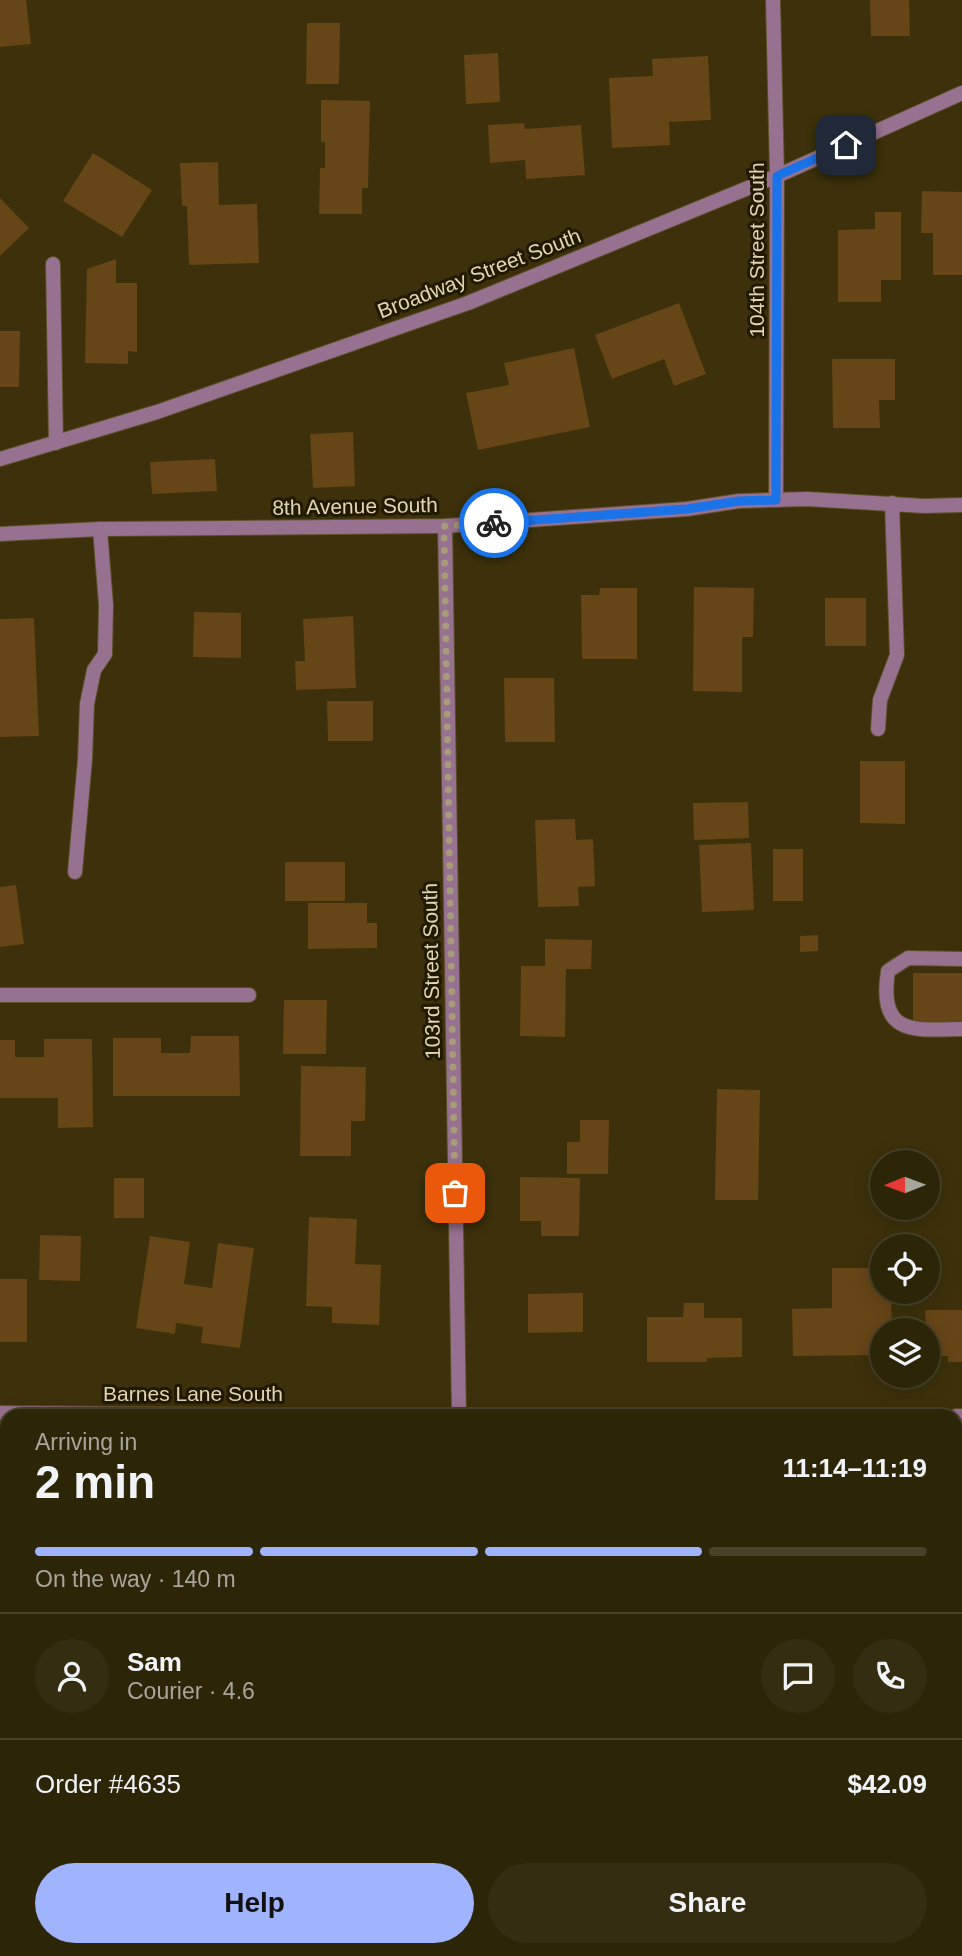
<!DOCTYPE html>
<meta charset="utf-8">
<style>
body{margin:0;font-family:Arial,sans-serif;background:#352d12;color:#f1f3f6;height:100vh;display:flex;flex-direction:column;font-size:26px;white-space:nowrap}
*{box-sizing:border-box;margin:0}
p{font-size:23px;color:#a7a59c}
.icon{flex:none;width:38px;height:38px;fill:none;stroke:currentColor;stroke-width:2;stroke-linecap:round;stroke-linejoin:round}
.map{position:relative;flex:1;overflow:hidden}
.details{position:absolute;left:0px;top:1409px;width:962px;height:548px;display:flex;flex-direction:column;background:#2d2508;border-radius:21px 21px 0 0;box-shadow:0 4px 18px #0003,0 0 0 2px #484229}
.details>*{flex:none}
.needle{width:46px;rotate:269deg}
.tools{position:absolute;left:870px;top:1150px;display:grid;gap:14px}
.tools a{display:grid;place-items:center;width:70px;height:70px;border-radius:50%;background:#2d2508;box-shadow:0 4px 18px #0003,0 0 0 2px #484229;font-size:35px}
.pin{position:absolute;display:grid;place-items:center;width:60px;height:60px;color:#fff;margin:-30px;border-radius:14px;box-shadow:0 4px 10px #0006}
.courier{position:absolute;display:grid;place-items:center;width:70px;height:70px;margin:-35px;border:5px solid #1a73e8;border-radius:50%;background:#fff;color:#222;box-shadow:0 2px 9px #0007}
.headline em{font-style:normal;font-weight:700}
.headline div{display:flex;flex-direction:column-reverse}
.headline{display:flex;align-items:center;justify-content:space-between;height:119px;padding:0 35px}
h1{font-size:46px;font-weight:700;line-height:52px}
.bar{display:grid;grid-template-columns:repeat(4,1fr);gap:10px 7px;align-content:center;height:84px;padding:0 35px}
.bar i{height:9px;border-radius:5px;background:#484229}
.bar .active{background:#a0b3fd}
.bar p{grid-column:span 4}
.line{display:flex;align-items:center;gap:18px;padding:0 35px;border-top:2px solid #484229}
.line div{flex:1}
.round{display:grid;place-items:center;flex:none;width:74px;height:74px;border-radius:37px;background:#352d12}
.cta{display:flex;gap:14px;margin-top:auto;padding:14px 35px}
.cta a{flex:1;height:80px;border-radius:42px;background:#a0b3fd;color:#111;font-size:28px;font-weight:700;line-height:80px;text-align:center}
.cta a+a{background:#352d12;color:#f1f3f6}
.map>svg:first-child{display:block}
.built{fill:#483b0e}
.building{fill:#664517}
.lines{fill:none;stroke-linecap:round;stroke-linejoin:round}
.service-casing{stroke:#5a4f29;stroke-width:16}
.minor-casing{stroke:#5a4f29;stroke-width:16}
.service{stroke:#977190;stroke-width:14}
.minor{stroke:#977190;stroke-width:14}
.done{stroke:#a79c78;stroke-width:7;stroke-dasharray:0 12.6}
.route{stroke:#1a73e8;stroke-width:9}
.labels{text-anchor:middle;dominant-baseline:central;stroke-width:6;stroke-linejoin:round;paint-order:stroke}
.street-label{font-size:21px;fill:#e1d6b4;stroke:#211900}
</style>
<div class="map">
<svg width="962" height="1956" viewBox="0 0 962 1956">
<rect width="100%" height="100%" fill="#3c310a"/>
<polygon class="built" points="0,1478 7,1478 7,1950 798,1950 798,1956 0,1956"/>
<g class="building">
<polygon points="0,0 26,0 31,44 0,47"/>
<polygon points="870,0 909,0 910,36 871,36"/>
<polygon points="307,23 340,23 339,84 306,84"/>
<polygon points="498,53 500,102 466,104 464,55"/>
<polygon points="708,56 711,120 669,122 670,145 612,148 609,78 653,76 652,59"/>
<polygon points="321,100 370,101 368,188 362,188 362,214 319,214 320,168 325,168 325,142 321,142"/>
<polygon points="524,123 525,129 581,125 585,175 526,179 525,160 490,163 488,125"/>
<polygon points="93,153 152,190 122,237 63,201"/>
<polygon points="218,162 219,205 257,204 259,263 189,265 187,206 182,206 180,163"/>
<polygon points="922,191 962,192 962,275 933,275 933,233 921,233"/>
<polygon points="0,198 29,228 0,256"/>
<polygon points="875,212 901,212 901,280 881,280 881,302 838,302 838,230 875,229"/>
<polygon points="116,259 116,283 137,283 137,352 128,351 128,364 85,363 87,269"/>
<polygon points="679,303 706,374 674,386 664,359 612,379 595,335"/>
<polygon points="0,331 20,331 19,387 0,387"/>
<polygon points="574,348 590,427 478,450 466,393 509,385 504,363"/>
<polygon points="832,359 895,359 895,400 879,400 880,428 833,428"/>
<polygon points="353,432 355,486 313,488 310,434"/>
<polygon points="215,459 217,491 152,494 150,462"/>
<polygon points="694,587 754,588 753,637 742,637 742,692 693,691"/>
<polygon points="600,588 637,588 637,659 582,659 581,595 599,595"/>
<rect x="825" y="598" width="41" height="48"/>
<polygon points="194,612 241,613 241,658 193,657"/>
<polygon points="353,616 356,688 296,690 295,661 305,661 303,619"/>
<polygon points="34,618 39,736 0,737 0,619"/>
<polygon points="504,678 554,678 555,742 505,742"/>
<polygon points="327,701 373,701 373,741 328,741"/>
<polygon points="860,761 905,761 905,824 860,823"/>
<polygon points="748,802 749,838 694,840 693,803"/>
<polygon points="575,819 576,840 593,839 595,886 578,887 579,906 538,907 535,820"/>
<polygon points="751,843 754,910 702,912 699,845"/>
<rect x="773" y="849" width="30" height="52"/>
<rect x="285" y="862" width="60" height="39"/>
<polygon points="16,885 24,944 0,947 0,887"/>
<polygon points="308,903 367,903 367,923 377,923 377,948 308,949"/>
<polygon points="818,935 818,951 800,952 800,936"/>
<polygon points="545,939 592,940 591,969 566,969 565,1037 520,1036 521,966 545,966"/>
<polygon points="913,973 962,973 962,1028 913,1027"/>
<polygon points="284,1000 327,1000 326,1054 283,1054"/>
<polygon points="191,1036 239,1036 240,1096 113,1096 113,1038 161,1038 161,1053 190,1053"/>
<polygon points="44,1039 92,1039 93,1127 58,1128 58,1098 0,1098 0,1040 15,1040 15,1057 44,1057"/>
<polygon points="301,1066 366,1067 365,1121 351,1121 351,1156 300,1156"/>
<polygon points="717,1089 760,1090 758,1200 715,1200"/>
<polygon points="580,1120 609,1120 608,1174 567,1174 567,1142 580,1142"/>
<polygon points="520,1177 580,1178 579,1236 541,1236 541,1221 520,1221"/>
<rect x="114" y="1178" width="30" height="40"/>
<polygon points="309,1217 357,1219 355,1264 381,1265 379,1325 332,1323 332,1307 306,1306"/>
<polygon points="40,1235 81,1236 80,1281 39,1280"/>
<polygon points="150,1236 190,1242 184,1284 212,1288 218,1243 254,1248 240,1348 201,1343 203,1327 176,1323 175,1334 136,1328"/>
<polygon points="832,1268 882,1268 882,1292 891,1292 892,1330 882,1330 882,1355 793,1356 792,1309 832,1308"/>
<rect x="0" y="1279" width="27" height="63"/>
<polygon points="583,1293 583,1332 528,1333 528,1294"/>
<polygon points="684,1303 704,1303 704,1318 742,1318 742,1357 707,1358 707,1362 647,1362 647,1317 683,1317"/>
<polygon points="925,1310 962,1310 962,1362 948,1362 948,1356 928,1356"/>
</g>
<g class="lines">
<defs>
<g id="service">
<polyline points="53,264 56,443"/>
<polyline points="878,729 880,700 897,655 892,503"/>
<polyline points="75,872 85,759 87,704 94,670 105,654 106,605 100,529"/>
<path d="M962,959L908,958L888,971C878,1036 913,1030 962,1029"/>
<polyline points="734,1956 734,1950"/>
</g>
<g id="minor">
<polyline points="773,0 777,176 776,500"/>
<polyline points="0,459 157,412 468,303 777,176 962,93"/>
<polyline points="445,526 459,1416"/>
<polyline points="0,534 100,529 445,526 687,509 739,501 807,499 924,506 962,505"/>
<polyline points="0,995 249,995"/>
<polyline points="0,1413 385,1416"/>
<polyline points="956,1416 962,1416"/>
</g>
</defs>
<use href="#service" class="service-casing"/>
<use href="#minor" class="minor-casing"/>
<use href="#service" class="service"/>
<use href="#minor" class="minor"/>
</g>
<g class="lines">
<polyline class="done" points="455,1193 444,526 494,523"/>
<polyline class="route" points="494,523 687,509 739,501 776,500 777,176 846,145"/>
</g>
<g class="labels">
<g class="street-label">
<text transform="translate(756 250) rotate(-90)">104th Street South</text>
<text transform="translate(479 273) rotate(-21)">Broadway Street South</text>
<text transform="translate(355 506) rotate(-1)">8th Avenue South</text>
<text transform="translate(431 971) rotate(-91)">103rd Street South</text>
<text x="193" y="1393">Barnes Lane South</text>
</g>
</g>
</svg>
<div class="tools">
<a><svg class="needle" viewBox="-14 -14 28 28"><path d="M0-13l5 13h-10z" fill="#e53935"/><path d="M0 13l5-13h-10z" fill="#a7a59c"/></svg></a>
<a><svg class="icon" aria-label="locate" viewBox="0 0 24 24"><circle cx="12" cy="12" r="6"/><path d="M12 2v4M12 18v4M2 12h4M18 12h4"/></svg></a>
<a><svg class="icon" aria-label="layers" viewBox="0 0 24 24"><path d="M12 4l9 5-9 5-9-5zM3 14l9 5 9-5"/></svg></a>
</div>
<div class="pin" style="left:455px;top:1193px;background:#ea580c"><svg class="icon" aria-label="bag" viewBox="0 0 24 24"><path d="M5 8h14l-1 12H6zM9 8a3 3 0 0 1 6 0"/></svg></div>
<div class="pin" style="left:846px;top:145px;background:#1f2937"><svg class="icon" aria-label="home" viewBox="0 0 24 24"><path d="M3 11l9-7 9 7M6 9v11h12V9"/></svg></div>
<div class="courier" style="left:494px;top:523px"><svg class="icon" aria-label="bike" viewBox="0 0 24 24"><circle cx="6" cy="16" r="4"/><circle cx="18" cy="16" r="4"/><path d="M6 16l4-8h5l3 8M10 8l3 8H6M13 5h3"/></svg></div>
<section class="details">
<div class="headline"><div><h1>2 min</h1><p>Arriving in</p></div><em>11:14–11:19</em></div>
<div class="bar"><i class="active"></i><i class="active"></i><i class="active"></i><i></i><p>On the way · 140 m</p></div>
<div class="line" style="height:126px"><a class="round"><svg class="icon" aria-label="person" viewBox="0 0 24 24"><circle cx="12" cy="8" r="4"/><path d="M4 21q1-7 8-7t8 7"/></svg></a><div><b>Sam</b><p>Courier · 4.6</p></div><a class="round"><svg class="icon" aria-label="chat" viewBox="0 0 24 24"><path d="M4 5h16v11H9l-5 4z"/></svg></a><a class="round"><svg class="icon" aria-label="phone" viewBox="0 0 24 24"><path d="M5 4h4l2 5-3 2q2 4 5 5l2-3 5 2v4C11 20 4 13 5 4z"/></svg></a></div>
<div class="line" style="height:91px"><div>Order #4635</div><b>$42.09</b></div>
<div class="cta"><a>Help</a><a>Share</a></div>
</section>
</div>
